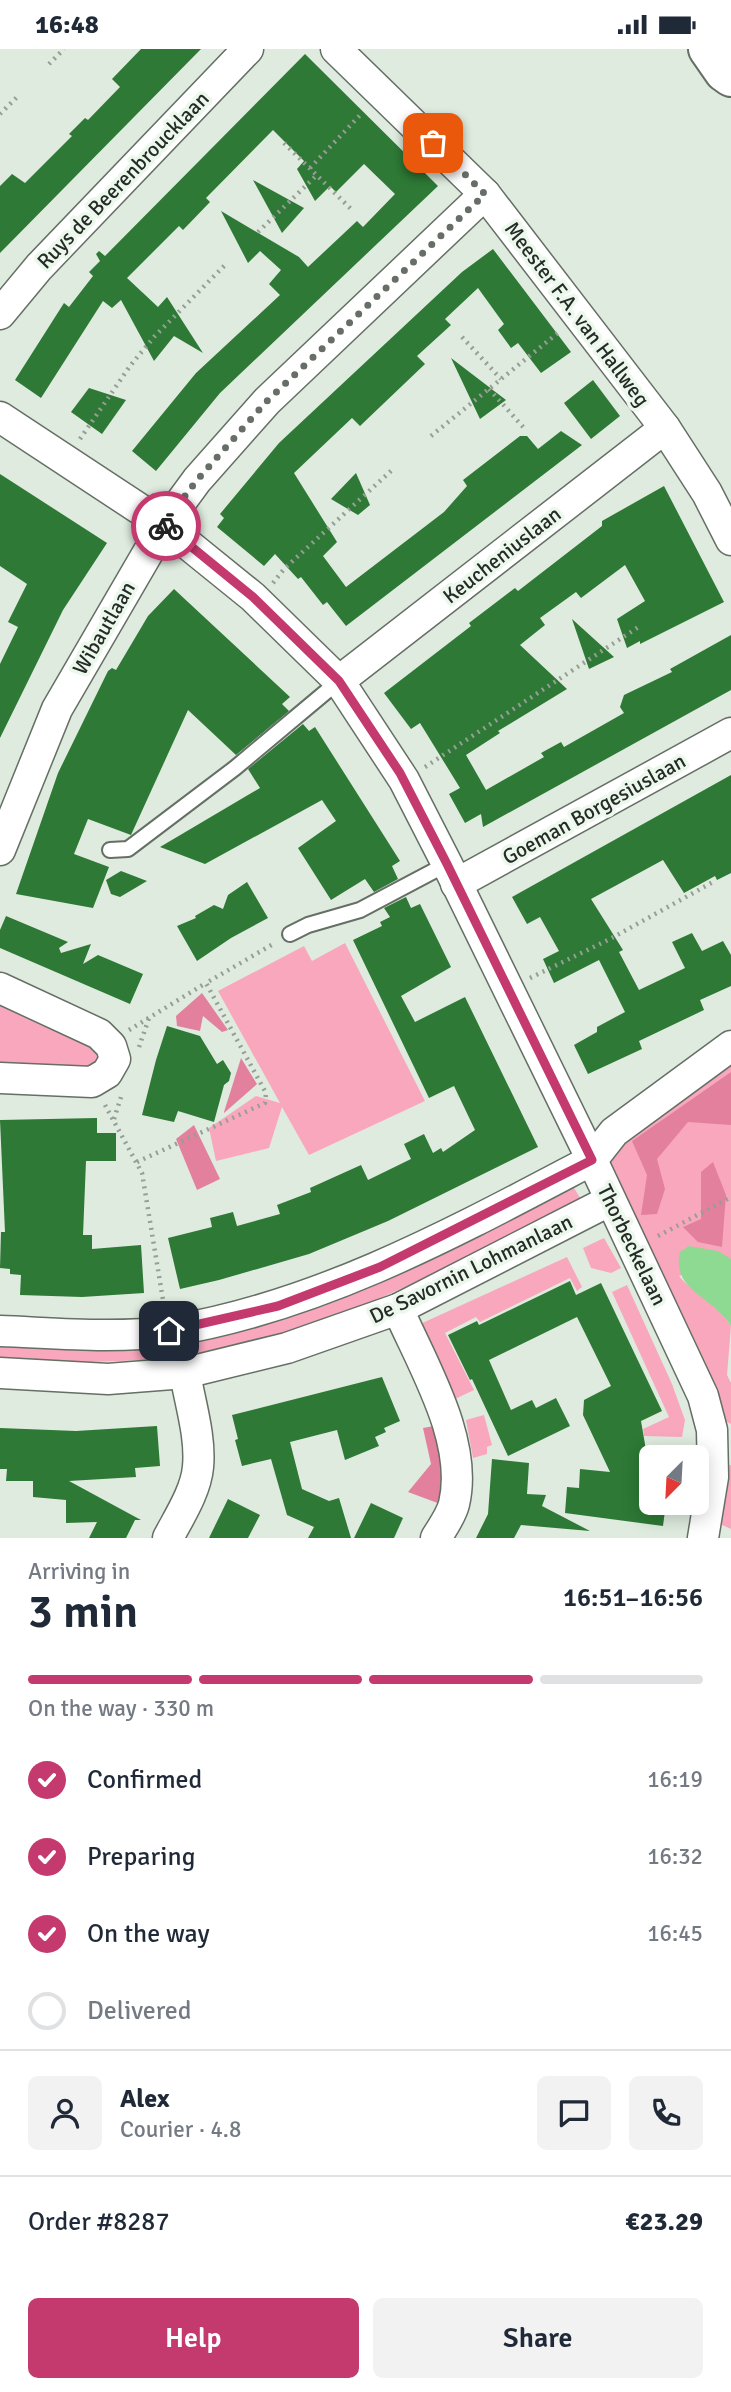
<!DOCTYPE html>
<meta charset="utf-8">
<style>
body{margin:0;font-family:Signika,sans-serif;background:#f2f2f3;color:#1f2937;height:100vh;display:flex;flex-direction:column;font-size:26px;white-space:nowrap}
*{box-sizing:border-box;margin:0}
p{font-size:23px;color:#747a83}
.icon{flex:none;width:38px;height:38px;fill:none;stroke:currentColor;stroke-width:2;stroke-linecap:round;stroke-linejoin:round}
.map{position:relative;height:1489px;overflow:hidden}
.side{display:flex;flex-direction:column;background:#fff;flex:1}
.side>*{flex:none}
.needle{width:46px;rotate:204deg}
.fabs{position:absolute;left:639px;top:1396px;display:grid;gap:14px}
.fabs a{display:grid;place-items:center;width:70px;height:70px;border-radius:10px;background:#fff;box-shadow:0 4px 18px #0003;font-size:35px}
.pin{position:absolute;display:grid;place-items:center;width:60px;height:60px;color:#fff;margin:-30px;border-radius:14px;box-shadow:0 4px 10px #0006}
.courier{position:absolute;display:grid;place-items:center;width:70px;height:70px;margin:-35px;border:5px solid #c53a6e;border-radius:50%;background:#fff;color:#222;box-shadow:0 2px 9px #0007}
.summary em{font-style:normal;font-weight:600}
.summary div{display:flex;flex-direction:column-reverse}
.summary{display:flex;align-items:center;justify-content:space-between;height:119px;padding:0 28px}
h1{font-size:46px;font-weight:600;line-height:52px}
.bar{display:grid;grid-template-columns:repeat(4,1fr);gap:10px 7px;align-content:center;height:84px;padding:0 28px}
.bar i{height:9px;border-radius:5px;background:#e0e1e3}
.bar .current{background:#c53a6e}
.bar p{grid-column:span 4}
.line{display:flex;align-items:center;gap:18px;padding:0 28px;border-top:2px solid #e0e1e3}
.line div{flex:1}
.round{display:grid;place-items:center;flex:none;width:74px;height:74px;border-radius:10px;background:#f2f2f3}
ol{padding:0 28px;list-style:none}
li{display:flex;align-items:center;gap:21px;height:77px}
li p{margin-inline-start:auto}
li .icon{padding:7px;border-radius:50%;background:#c53a6e;color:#fff;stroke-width:4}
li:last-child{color:#747a83}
li i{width:38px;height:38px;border:4px solid #e0e1e3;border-radius:50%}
.primary-button{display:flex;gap:14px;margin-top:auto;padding:14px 28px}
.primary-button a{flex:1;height:80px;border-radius:10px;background:#c53a6e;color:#fff;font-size:28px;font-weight:600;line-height:80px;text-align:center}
.primary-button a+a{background:#f2f2f3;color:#1f2937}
.status{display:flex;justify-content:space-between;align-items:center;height:49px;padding:0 35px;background:#fff;direction:ltr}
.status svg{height:19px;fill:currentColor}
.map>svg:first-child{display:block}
.green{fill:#f9a7bd}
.forest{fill:#e3809d}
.water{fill:#8fda92}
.building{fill:#2d7935}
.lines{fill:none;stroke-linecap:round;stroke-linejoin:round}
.lane-casing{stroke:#656f65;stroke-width:18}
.street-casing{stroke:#656f65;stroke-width:33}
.highway-casing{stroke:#656f65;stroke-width:42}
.path{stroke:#969e96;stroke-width:4.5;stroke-dasharray:2 5;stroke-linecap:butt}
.lane{stroke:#fff;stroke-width:14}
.street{stroke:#fff;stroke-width:30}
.highway{stroke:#fff;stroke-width:38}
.done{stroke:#676e67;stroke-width:7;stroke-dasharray:0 12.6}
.route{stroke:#c53a6e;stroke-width:9}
.labels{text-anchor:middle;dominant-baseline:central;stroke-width:7;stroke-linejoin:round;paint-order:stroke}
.street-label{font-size:21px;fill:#272b27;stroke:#ecf8ec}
</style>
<div class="status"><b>16:48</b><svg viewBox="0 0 49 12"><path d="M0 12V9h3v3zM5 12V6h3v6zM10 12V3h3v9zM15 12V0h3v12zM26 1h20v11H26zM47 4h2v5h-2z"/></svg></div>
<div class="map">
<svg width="731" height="1489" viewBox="0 0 731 1489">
<rect width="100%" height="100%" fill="#dfebdf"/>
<g class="green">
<polygon points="345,894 425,1052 309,1106 282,1058 269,1099 216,1112 209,1079 256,1047 280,1054 218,942 304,897 312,912"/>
<polygon points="0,952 92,991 101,1004 100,1019 0,1021"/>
<path d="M731,1012V1210L679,1227C695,1246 718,1255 731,1277L727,1326L731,1334V1375L719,1369L606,1116L615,1100Z"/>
<path d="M571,1134L582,1152C485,1199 388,1252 285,1285C194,1314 94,1316 0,1311V1292L164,1289Z"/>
<polygon points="604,1189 621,1219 611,1224 591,1219 583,1199"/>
<polygon points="567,1208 582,1238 577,1242 570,1229 480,1273 476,1268 445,1284 474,1341 453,1351 418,1276"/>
<polygon points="627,1236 672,1335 685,1371 682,1388 644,1387 643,1380 669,1368 612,1243"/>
<polygon points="484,1366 492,1396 487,1398 487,1405 473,1409 466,1371"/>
<polygon points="725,1416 731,1416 731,1480 718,1474"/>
</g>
<g class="forest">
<polygon points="202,944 228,981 222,983 203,967 200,982 177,977 176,967"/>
<polygon points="241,1009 257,1035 224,1064 224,1063"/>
<polygon points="731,1023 731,1076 688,1073 657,1110 665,1140 657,1165 641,1166 647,1126 632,1092"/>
<polygon points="194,1076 220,1130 197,1141 176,1090"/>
<polygon points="713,1113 726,1146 722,1198 698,1193 683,1178 701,1170 701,1123"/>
<polygon points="434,1377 442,1410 443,1456 408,1443 431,1415 423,1379"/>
</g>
<path class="water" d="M689,1197L718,1202L731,1210V1277C713,1247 671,1242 680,1203Z"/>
<g class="building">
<polygon points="141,0 201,0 0,204 0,137 12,125 25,134 72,87 69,85 85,69 88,71 120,38 112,30"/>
<polygon points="305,5 438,137 220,344 156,422 132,402 196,324 280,246 269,235 281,221 260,202 248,214 221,162 299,208 308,218 357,172 363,178 395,145 364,115 336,143 330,137 315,152 297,120 304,112 273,81 206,149 210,153 183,181 179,177 127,229 158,258 167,248 203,304 174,287 154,312 121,251 112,259 103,252 41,349 15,331 64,254 69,258 93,227 89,223 100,212 96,205 99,202 105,207"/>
<polygon points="253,131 304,159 282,184"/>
<polygon points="493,200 571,303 541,324 518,294 511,299 498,281 504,275 478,239 445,270 451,276 417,307 425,315 360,377 352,369 294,424 337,493 323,507 346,538 444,463 467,437 463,431 520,387 527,387 538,400 561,382 582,396 346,577 327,553 323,556 301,528 298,530 275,505 264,517 217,478 224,469 220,465 279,394 462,223"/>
<polygon points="451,309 506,351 480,370"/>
<polygon points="593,331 620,367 591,390 564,354"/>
<polygon points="89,339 126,351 102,385 71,363"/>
<polygon points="356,424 370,456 358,466 331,450"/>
<polygon points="0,425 107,494 63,561 0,689 0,615 18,578 8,573 27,535 0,517"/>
<polygon points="664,437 724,553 640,595 640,592 627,599 617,570 645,552 625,516 581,549 576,543 540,569 545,576 520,596 567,640 498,682 500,684 466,706 486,741 544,708 541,704 561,693 564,698 624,664 620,658 624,646 672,623 670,620 731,586 731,641 483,778 481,765 465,774 449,745 460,739 420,674 411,680 384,644 471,577 469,574 515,539 518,542 602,477 602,472"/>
<polygon points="174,540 290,648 282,655 289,662 236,706 188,661 131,786 88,770 74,805 109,818 93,859 16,845 58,724 108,622 112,619 116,621 148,567"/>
<polygon points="572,570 614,608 589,620"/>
<polygon points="303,675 309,682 315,678 400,812 392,817 398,830 374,843 365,830 331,851 298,799 336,772 322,751 205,815 160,798 260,739 248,720"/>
<polygon points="731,726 731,824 717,831 715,827 684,844 663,811 591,850 623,901 619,903 639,941 685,919 672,893 692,884 702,902 723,892 731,906 731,937 700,951 704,961 639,992 642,1000 588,1025 574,996 597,983 597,978 625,963 599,911 554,934 543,910 559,902 540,868 527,875 512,848"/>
<polygon points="121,822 147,832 120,848 111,845 106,831"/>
<polygon points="247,833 268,869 231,889 197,912 177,877 196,869 195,867 214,856 223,860 228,846"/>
<polygon points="406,848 411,859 420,855 451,918 401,947 415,973 465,948 538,1098 388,1172 309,1205 219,1231 180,1240 168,1189 212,1178 210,1169 233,1163 237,1177 280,1165 277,1156 311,1143 310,1139 361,1116 368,1131 411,1110 404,1095 424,1085 433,1104 441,1099 443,1103 475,1081 454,1037 429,1049 353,891 382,877 380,873 390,868 384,859"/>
<polygon points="6,867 68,893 59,899 61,904 91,895 83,915 98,906 143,925 130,955 0,899 0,881"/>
<polygon points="167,977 200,987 217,1015 223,1011 231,1024 229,1032 224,1036 214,1073 178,1062 174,1073 142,1066 156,1011"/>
<polygon points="97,1069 97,1084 116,1084 116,1112 86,1112 83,1186 92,1186 92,1200 141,1196 144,1244 82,1248 20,1246 21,1226 10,1225 10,1220 0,1219 1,1183 5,1183 0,1071"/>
<polygon points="570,1232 576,1246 601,1234 662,1362 641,1372 646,1401 651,1402 651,1454 666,1454 663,1477 565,1464 567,1438 579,1439 580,1420 610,1423 583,1366 584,1351 611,1337 577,1268 489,1311 511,1361 532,1351 536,1359 556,1349 570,1377 508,1407 472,1330 470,1331 448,1286 477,1272 479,1276"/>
<polygon points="382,1328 400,1372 384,1379 386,1383 375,1388 379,1397 345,1411 337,1381 290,1393 302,1440 329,1452 339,1449 351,1489 308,1489 314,1478 287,1466 271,1410 242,1417 235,1391 238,1390 232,1366"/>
<polygon points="157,1377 160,1417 135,1419 136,1428 69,1432 141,1471 135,1471 126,1489 89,1489 97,1473 66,1474 66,1451 33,1448 33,1432 6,1432 7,1420 0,1420 0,1379 76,1382"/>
<polygon points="492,1410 529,1414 527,1445 546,1446 542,1457 590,1482 521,1476 514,1489 476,1489 488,1465"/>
<polygon points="228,1450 260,1466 248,1489 209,1489"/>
<polygon points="371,1454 403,1469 394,1489 354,1489"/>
</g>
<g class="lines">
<defs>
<g id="lane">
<polyline points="110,801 128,800 235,719 339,632"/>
<polyline points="290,885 308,876 360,861 447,815"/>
</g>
<g id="street">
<polyline points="336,0 485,145 665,379 707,444 731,491"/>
<polyline points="0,265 39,218 248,0"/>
<polyline points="0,368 164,476 253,548 339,632 404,731 447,815 592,1111 703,1347 712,1381 713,1428 703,1489"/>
<polyline points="339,632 665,379"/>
<polyline points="0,801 57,660 164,476 197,431 267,352 485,145"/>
<polyline points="456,835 731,684"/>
<polyline points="0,939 99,985 111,997 115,1010 107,1024 92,1033 0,1029"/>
<path d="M398,1260C423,1317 469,1392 454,1455C451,1467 442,1479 436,1489"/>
<path d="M0,1282C54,1284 116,1290 170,1282C321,1257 457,1182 592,1111L614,1083L731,997"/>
<polyline points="0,1324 108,1330 185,1324 287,1299 398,1260 609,1152"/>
<path d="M168,1489C179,1468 196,1442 198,1418C201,1388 190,1354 185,1324"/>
</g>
<polyline id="highway" points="708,0 724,23 731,28"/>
</defs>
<use href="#lane" class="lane-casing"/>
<use href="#street" class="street-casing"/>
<use href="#highway" class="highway-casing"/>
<g class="path">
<polyline points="49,15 64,0"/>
<polyline points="0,65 18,47"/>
<polyline points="284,94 351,160"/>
<polyline points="310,119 363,63"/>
<polyline points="258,183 317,126"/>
<polyline points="462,288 501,330"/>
<polyline points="489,340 525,380"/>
<polyline points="431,387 559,283"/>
<polyline points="80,390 130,317 154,288 225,216"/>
<polyline points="273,534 284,520 392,421"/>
<polyline points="425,718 640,577"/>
<polyline points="530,929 610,890 713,833"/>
<polyline points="129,981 206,934"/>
<polyline points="139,998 149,969"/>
<polyline points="105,1056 142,1124 164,1257"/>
<polyline points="114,1070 122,1045"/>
<polyline points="137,1113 265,1054 266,1044 206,934 275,894"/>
<polyline points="658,1187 731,1148"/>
</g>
<use href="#lane" class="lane"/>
<use href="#street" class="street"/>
<use href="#highway" class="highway"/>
</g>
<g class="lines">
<polyline class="done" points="166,477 164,475 197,431 267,352 485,145 433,94"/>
<polyline class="route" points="166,477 253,548 339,632 400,724 447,815 592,1111 380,1218 278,1257 169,1282"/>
</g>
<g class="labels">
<g class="street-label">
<text transform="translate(123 131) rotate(-46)">Ruys de Beerenbroucklaan</text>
<text transform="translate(577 265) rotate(53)">Meester F.A. van Hallweg</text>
<text transform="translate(502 506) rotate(-38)">Keucheniuslaan</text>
<text transform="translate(104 579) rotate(-60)">Wibautlaan</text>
<text transform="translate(594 760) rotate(-29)">Goeman Borgesiuslaan</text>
<text transform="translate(632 1196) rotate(64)">Thorbeckelaan</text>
<text transform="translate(471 1220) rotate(-26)">De Savornin Lohmanlaan</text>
</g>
</g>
</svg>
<div class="fabs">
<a><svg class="needle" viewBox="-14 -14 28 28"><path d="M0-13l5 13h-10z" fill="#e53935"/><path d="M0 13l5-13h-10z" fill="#747a83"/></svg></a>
</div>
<div class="pin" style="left:433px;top:94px;background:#ea580c"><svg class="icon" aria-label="bag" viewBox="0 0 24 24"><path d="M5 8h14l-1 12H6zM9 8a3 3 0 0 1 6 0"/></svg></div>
<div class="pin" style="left:169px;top:1282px;background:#1f2937"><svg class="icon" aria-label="home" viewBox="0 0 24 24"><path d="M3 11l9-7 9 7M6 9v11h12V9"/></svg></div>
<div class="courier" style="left:166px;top:477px"><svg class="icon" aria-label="bike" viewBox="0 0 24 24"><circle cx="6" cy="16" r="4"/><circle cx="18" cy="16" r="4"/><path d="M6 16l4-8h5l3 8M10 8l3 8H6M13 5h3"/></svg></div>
</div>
<section class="side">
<div class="summary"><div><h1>3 min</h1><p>Arriving in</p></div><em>16:51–16:56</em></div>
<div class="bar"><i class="current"></i><i class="current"></i><i class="current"></i><i></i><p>On the way · 330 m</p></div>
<ol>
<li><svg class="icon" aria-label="check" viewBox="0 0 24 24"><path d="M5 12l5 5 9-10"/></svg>Confirmed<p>16:19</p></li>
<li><svg class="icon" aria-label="check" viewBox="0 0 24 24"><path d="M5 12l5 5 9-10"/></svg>Preparing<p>16:32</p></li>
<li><svg class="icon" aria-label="check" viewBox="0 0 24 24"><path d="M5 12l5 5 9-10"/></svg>On the way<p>16:45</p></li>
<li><i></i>Delivered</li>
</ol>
<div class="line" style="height:126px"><a class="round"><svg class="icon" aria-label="person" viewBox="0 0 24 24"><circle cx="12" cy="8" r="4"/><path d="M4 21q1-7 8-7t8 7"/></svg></a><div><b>Alex</b><p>Courier · 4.8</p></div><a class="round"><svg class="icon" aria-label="chat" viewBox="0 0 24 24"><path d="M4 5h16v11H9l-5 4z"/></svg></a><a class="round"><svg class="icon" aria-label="phone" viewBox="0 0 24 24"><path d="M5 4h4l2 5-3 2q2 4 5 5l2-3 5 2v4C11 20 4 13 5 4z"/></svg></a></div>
<div class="line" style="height:91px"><div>Order #8287</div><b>€23.29</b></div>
<div class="primary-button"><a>Help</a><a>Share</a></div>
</section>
